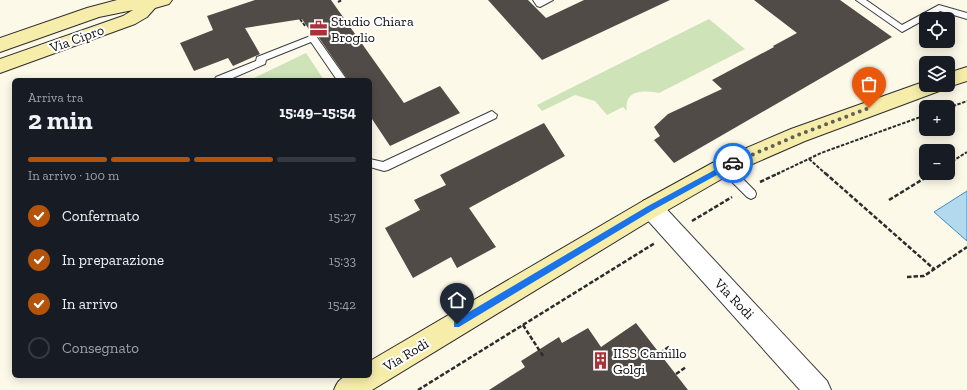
<!DOCTYPE html>
<html lang="it">
<meta charset="utf-8">
<style>
body{margin:0;font-family:"Zilla Slab",serif;background:#20242c;color:#f1f3f6;height:100vh;display:flex;flex-direction:column;font-size:15px;white-space:nowrap}
*{box-sizing:border-box;margin:0}
p{font-size:13px;color:#9ea1a6}
.icon{flex:none;width:22px;height:22px;fill:none;stroke:currentColor;stroke-width:2;stroke-linecap:round;stroke-linejoin:round}
.map{position:relative;flex:1;overflow:hidden}
.drawer{position:absolute;left:12px;top:78px;width:360px;height:300px;display:flex;flex-direction:column;background:#171b24;border-radius:6px;box-shadow:0 2px 10px #0003}
.drawer>*{flex:none}
.controls{position:absolute;left:919px;top:12px;display:grid;gap:8px}
.controls a{display:grid;place-items:center;width:36px;height:36px;border-radius:6px;background:#171b24;box-shadow:0 2px 10px #0003;font-size:20px}
.pin{position:absolute;display:grid;place-items:center;width:34px;height:34px;color:#fff;margin:-41px -17px;border-radius:50% 50% 50% 0;rotate:-45deg;box-shadow:0 0 4px #0007}
.pin .icon{rotate:45deg}
.courier{position:absolute;display:grid;place-items:center;width:40px;height:40px;margin:-20px;border:3px solid #1a73e8;border-radius:50%;background:#fff;color:#222;box-shadow:0 1px 5px #0007}
.summary em{font-style:normal;font-weight:700}
.summary div{display:flex;flex-direction:column-reverse}
.summary{display:flex;align-items:center;justify-content:space-between;height:68px;padding:0 16px}
h1{font-size:26px;font-weight:700;line-height:30px}
.bar{display:grid;grid-template-columns:repeat(4,1fr);gap:6px 4px;align-content:center;height:48px;padding:0 16px}
.bar i{height:5px;border-radius:3px;background:#363941}
.bar .selected{background:#b45309}
.bar p{grid-column:span 4}
ol{padding:0 16px;list-style:none}
li{display:flex;align-items:center;gap:12px;height:44px}
li p{margin-inline-start:auto}
li .icon{padding:4px;border-radius:50%;background:#b45309;color:#fff;stroke-width:4}
li:last-child{color:#9ea1a6}
li i{width:22px;height:22px;border:2px solid #363941;border-radius:50%}
.map>svg:first-child{display:block}
.green{fill:#cee3b7}
.water{fill:#b3d9ef;stroke:#418ebf}
.building{fill:#514b47}
.lines{fill:none;stroke-linecap:round;stroke-linejoin:round}
.lane-casing{stroke:#3d3d3d;stroke-width:2}
.street-casing{stroke:#3d3d3d;stroke-width:2}
.secondary-casing{stroke:#2c2c2c;stroke-width:2}
.path-far1{stroke:#2c2c2c;stroke-width:2;stroke-dasharray:3.5 1.5;stroke-linecap:butt}
.path{stroke:#2c2c2c;stroke-width:2.5;stroke-dasharray:4.5 2;stroke-linecap:butt}
.lane{fill:#fff;fill-rule:evenodd}
.street{fill:#fff;fill-rule:evenodd}
.secondary{fill:#f7edaa;fill-rule:evenodd}
.route{fill:#1a73e8}
.done{stroke:#5f5e58;stroke-width:4;stroke-dasharray:0 7.2}
.labels{text-anchor:middle;dominant-baseline:central;stroke-width:4;stroke-linejoin:round;paint-order:stroke}
.poi-label{font-size:14px;fill:#0a0a0a;stroke:#fff;text-anchor:start}
.street-label{font-size:14px;fill:#0a0a0a;stroke:#fff}
</style>
<div class="map">
<svg width="967" height="390" viewBox="0 0 967 390">
<rect width="100%" height="100%" fill="#fdf9e9"/>
<g class="green">
<path d="M709,19L745,49L659,93C642,90 624,90 627,111L623,107L607,115L595,101L575,95L542,111L537,105Z"/>
<polygon points="306,53 324,80 250,80"/>
</g>
<polygon class="water" points="967,191 967,241 934,212"/>
<g class="building">
<polygon points="255,0 331,0 404,103 440,86 460,113 390,146 370,116 370,80 348,80 317,35 312,34 302,19 245,28 260,54 233,66 228,58 194,71 180,43 213,30 207,16"/>
<polygon points="488,0 528,0 546,18 584,0 670,0 542,60"/>
<polygon points="754,0 840,0 892,37 674,163 654,140 660,136 654,127 668,114 722,89 712,80 774,47 773,46 797,33"/>
<polygon points="544,123 565,156 469,208 496,247 457,268 451,257 413,278 385,228 420,210 414,200 446,185 440,175"/>
<polygon points="636,323 688,390 489,390 525,367 521,361 559,337 562,343 588,328 601,347"/>
</g>
<g class="lines">
<defs>
<g id="lane">
<polygon points="533,0 553,0 540,7 537,6"/>
<polygon points="856,0 866,0 902,25 939,5 967,13 967,19 940,11 902,32"/>
<polygon points="313,35 316,36 347,80 337,80 311,42 266,60 265,64 228,80 214,80 216,77 256,61 257,57"/>
<polygon points="492,111 497,115 496,118 388,170 384,171 370,167 370,159 383,162"/>
<polygon points="724,163 728,164 755,191 756,194 755,197 751,199 747,197 720,170 719,167 720,164"/>
</g>
<polygon id="street" points="651,198 659,201 827,381 831,390 800,390 643,215 640,208 643,201"/>
<g id="secondary">
<polygon points="117,0 172,0 169,4 155,8 147,17 135,24 0,73 0,59 123,16 133,10 99,17 0,52 0,38 87,8"/>
<path d="M967,67V81L948,87L944,86L942,90L805,141L732,173L659,215L372,390H334C341,371 352,376 370,376V361L643,201L716,161L791,129L926,81V85H948V73Z"/>
</g>
</defs>
<use href="#lane" class="lane-casing"/>
<use href="#street" class="street-casing"/>
<use href="#secondary" class="secondary-casing"/>
<g class="path-far1">
<polyline points="338,2 342,0"/>
<polyline points="300,19 306,27"/>
<polyline points="948,108 967,101"/>
<polyline points="809,159 826,174"/>
<polyline points="948,164 967,152"/>
<polyline points="777,174 821,153 926,115"/>
<polyline points="931,174 933,173"/>
</g>
<g class="path">
<polyline points="825,173 934,269"/>
<polyline points="760,182 779,173"/>
<polyline points="889,200 933,173"/>
<polyline points="692,221 732,197"/>
<polyline points="907,277 924,276 967,247"/>
<polyline points="523,325 543,356"/>
<polyline points="660,353 670,346"/>
<polyline points="676,374 686,367"/>
<polyline points="418,390 655,243"/>
</g>
<use href="#lane" class="lane"/>
<use href="#street" class="street"/>
<use href="#secondary" class="secondary"/>
</g>
<polygon class="route" points="733,160 736,163 735,165 653,210 459,327 454,327 454,321 648,206"/>
<g class="lines">
<polyline class="done" points="733,163 798,135 869,108"/>
</g>
<defs>
<symbol id="office-bare" viewBox="-9 -9 18 18"><path d="M-6-3h4V-5.5h4V-3h4V5H-6ZM-1-4.5V-3h2v-1.5ZM-6 0V1H6V0Z" fill="#ab3138" stroke="#fff" stroke-width="2.5" paint-order="stroke"/></symbol>
<symbol id="building-bare" viewBox="-9 -9 18 18"><path d="M-4-6H4V6H1V3H-1V6H-4ZM-2.5-4.3h1.7v1.8h-1.7ZM.8-4.3h1.7v1.8H.8ZM-2.5-1h1.7V.8h-1.7ZM.8-1h1.7V.8H.8Z" fill="#ab3138" stroke="#fff" stroke-width="2.5" paint-order="stroke"/></symbol>
</defs>
<g fill-rule="evenodd">
<use href="#office-bare" x="306" y="16" width="25" height="25"/>
<use href="#building-bare" x="588" y="348" width="25" height="25"/>
</g>
<g class="labels">
<g class="poi-label">
<text x="331" y="21">Studio Chiara<tspan x="331" dy="16">Broglio</tspan></text>
<text x="613" y="353">IISS Camillo<tspan x="613" dy="16">Golgi</tspan></text>
</g>
<g class="street-label">
<text transform="translate(77 39) rotate(-20)">Via Cipro</text>
<text transform="translate(734 299) rotate(46)">Via Rodi</text>
<text transform="translate(406 355) rotate(-31)">Via Rodi</text>
</g>
</g>
</svg>
<div class="controls">
<a><svg class="icon" aria-label="locate" viewBox="0 0 24 24"><circle cx="12" cy="12" r="6"/><path d="M12 2v4M12 18v4M2 12h4M18 12h4"/></svg></a>
<a><svg class="icon" aria-label="layers" viewBox="0 0 24 24"><path d="M12 4l9 5-9 5-9-5zM3 14l9 5 9-5"/></svg></a>
<a>+</a>
<a>−</a>
</div>
<div class="pin" style="left:869px;top:108px;background:#ea580c"><svg class="icon" aria-label="bag" viewBox="0 0 24 24"><path d="M5 8h14l-1 12H6zM9 8a3 3 0 0 1 6 0"/></svg></div>
<div class="pin" style="left:457px;top:324px;background:#1f2937"><svg class="icon" aria-label="home" viewBox="0 0 24 24"><path d="M3 11l9-7 9 7M6 9v11h12V9"/></svg></div>
<div class="courier" style="left:733px;top:163px"><svg class="icon" aria-label="car" viewBox="0 0 24 24"><path d="M5 17H2v-5l4-1 3-4h7l3 4 3 1v5h-3M9 17h6M6 11h13"/><circle cx="7" cy="17" r="2"/><circle cx="17" cy="17" r="2"/></svg></div>
<section class="drawer">
<div class="summary"><div><h1>2 min</h1><p>Arriva tra</p></div><em>15:49–15:54</em></div>
<div class="bar"><i class="selected"></i><i class="selected"></i><i class="selected"></i><i></i><p>In arrivo · 100 m</p></div>
<ol>
<li><svg class="icon" aria-label="check" viewBox="0 0 24 24"><path d="M5 12l5 5 9-10"/></svg>Confermato<p>15:27</p></li>
<li><svg class="icon" aria-label="check" viewBox="0 0 24 24"><path d="M5 12l5 5 9-10"/></svg>In preparazione<p>15:33</p></li>
<li><svg class="icon" aria-label="check" viewBox="0 0 24 24"><path d="M5 12l5 5 9-10"/></svg>In arrivo<p>15:42</p></li>
<li><i></i>Consegnato</li>
</ol>
</section>
</div>
